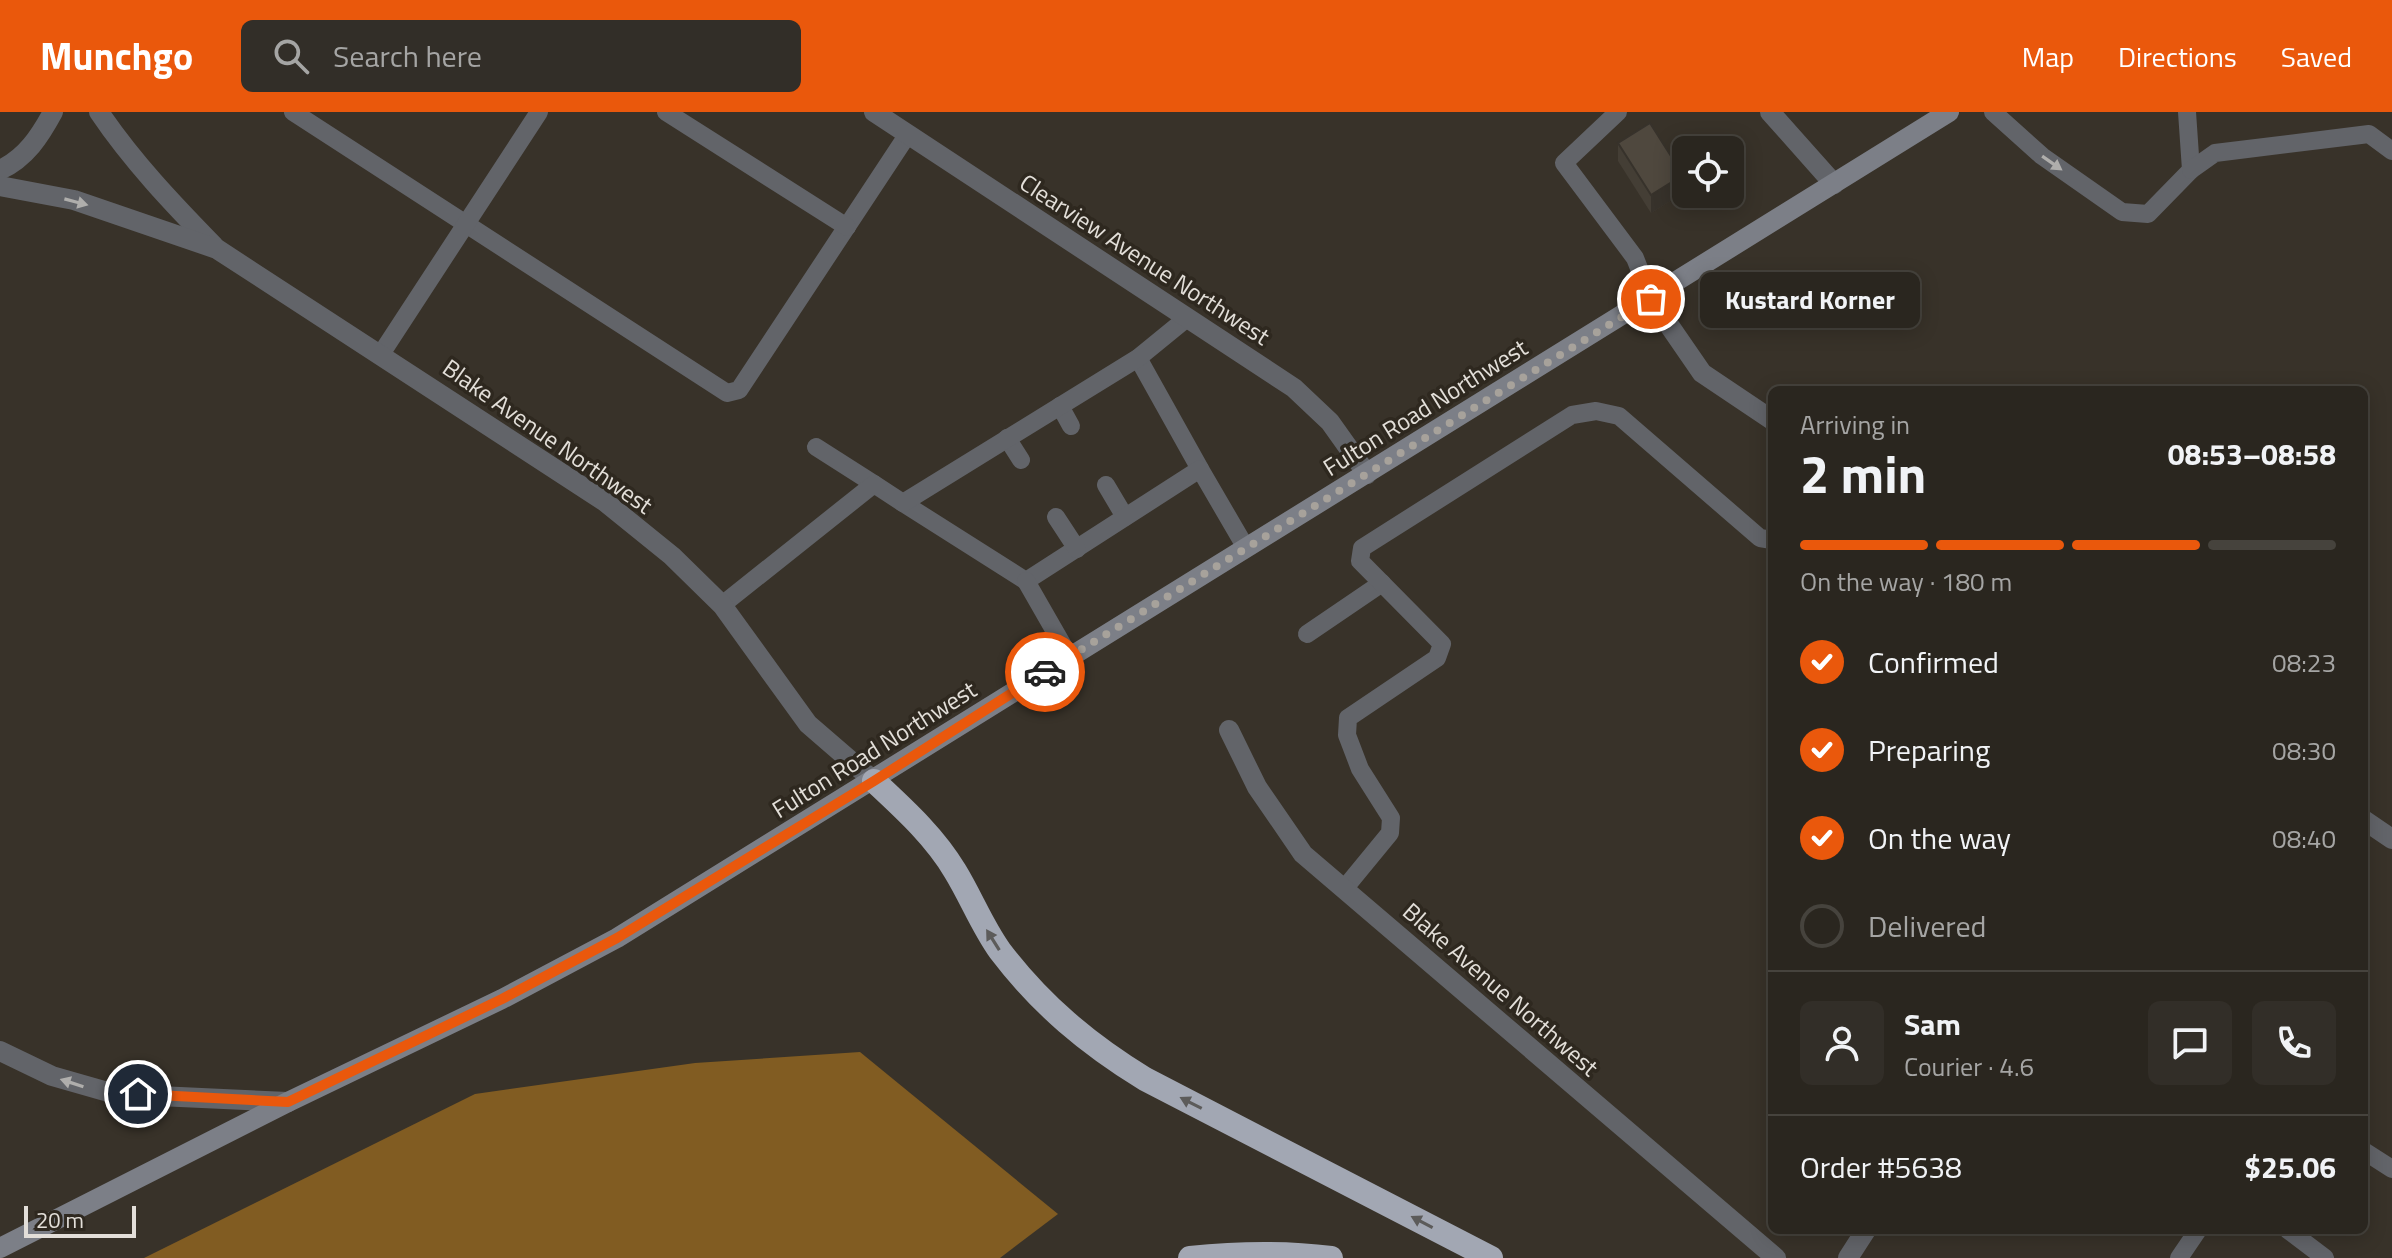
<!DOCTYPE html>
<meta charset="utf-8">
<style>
body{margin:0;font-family:"Titillium Web",sans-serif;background:#322e28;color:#f1f3f6;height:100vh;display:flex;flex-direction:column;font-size:30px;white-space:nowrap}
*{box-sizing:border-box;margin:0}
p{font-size:26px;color:#a5a5a4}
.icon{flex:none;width:44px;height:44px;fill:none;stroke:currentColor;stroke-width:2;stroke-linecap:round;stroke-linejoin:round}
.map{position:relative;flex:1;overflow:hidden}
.sheet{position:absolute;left:1768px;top:274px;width:600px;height:848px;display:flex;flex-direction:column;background:#2a261f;border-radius:12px;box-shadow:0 4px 20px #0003,0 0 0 2px #46433d}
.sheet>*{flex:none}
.tools{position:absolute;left:1672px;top:24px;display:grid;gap:16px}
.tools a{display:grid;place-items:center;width:72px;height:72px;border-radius:12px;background:#2a261f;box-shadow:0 4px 20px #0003,0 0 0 2px #46433d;font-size:40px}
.scale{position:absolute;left:24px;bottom:20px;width:112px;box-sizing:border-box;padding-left:8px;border:4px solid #e3dfd9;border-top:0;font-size:22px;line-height:28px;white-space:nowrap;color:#e3dfd9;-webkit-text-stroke:6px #2e281f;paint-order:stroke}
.pin{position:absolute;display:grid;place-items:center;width:68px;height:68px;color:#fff;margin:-34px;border:4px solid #fff;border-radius:50%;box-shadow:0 2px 8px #0007}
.courier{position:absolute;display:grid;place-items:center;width:80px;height:80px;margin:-40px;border:6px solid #ea580c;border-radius:50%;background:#fff;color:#222;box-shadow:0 2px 10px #0007}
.bubble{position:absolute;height:56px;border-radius:12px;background:#2a261f;box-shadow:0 4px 20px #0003,0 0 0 2px #46433d;font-size:26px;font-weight:700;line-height:56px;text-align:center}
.summary em{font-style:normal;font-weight:700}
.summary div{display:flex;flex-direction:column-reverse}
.summary{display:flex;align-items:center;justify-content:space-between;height:136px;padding:0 32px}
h1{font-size:52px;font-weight:700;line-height:60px}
.bar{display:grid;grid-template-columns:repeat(4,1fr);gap:12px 8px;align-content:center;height:96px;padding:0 32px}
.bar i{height:10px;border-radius:6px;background:#46433d}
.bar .selected{background:#ea580c}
.bar p{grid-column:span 4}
.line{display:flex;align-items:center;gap:20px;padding:0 32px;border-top:2px solid #46433d}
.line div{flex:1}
.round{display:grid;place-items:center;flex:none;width:84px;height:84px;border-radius:12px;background:#322e28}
ol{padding:0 32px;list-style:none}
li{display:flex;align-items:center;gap:24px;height:88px}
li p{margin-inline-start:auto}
li .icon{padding:8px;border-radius:50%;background:#ea580c;color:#fff;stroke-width:4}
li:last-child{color:#a5a5a4}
li i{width:44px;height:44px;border:4px solid #46433d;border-radius:50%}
header{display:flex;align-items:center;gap:48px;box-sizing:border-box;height:112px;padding:0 40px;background:#ea580c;color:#fff}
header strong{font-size:38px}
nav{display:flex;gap:44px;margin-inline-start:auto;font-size:28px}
.search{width:560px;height:72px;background:#322e28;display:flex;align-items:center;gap:20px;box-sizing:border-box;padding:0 28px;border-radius:12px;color:#a5a5a4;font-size:30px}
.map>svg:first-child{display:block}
.forest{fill:#815c22}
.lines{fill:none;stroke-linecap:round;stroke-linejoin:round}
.service{stroke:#626469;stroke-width:18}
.minor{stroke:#626469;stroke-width:20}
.secondary{stroke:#7c7f87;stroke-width:20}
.motorway{stroke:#a2a7b3;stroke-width:24}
.wall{fill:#443e35}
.shaded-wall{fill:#37322b}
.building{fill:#4f483e;stroke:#37322b;stroke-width:2}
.oneway{fill:#afaeac}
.oneway2{fill:#5c5b5a}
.done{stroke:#a7a29b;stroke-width:8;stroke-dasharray:0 14.4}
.route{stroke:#ea580c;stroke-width:10}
.labels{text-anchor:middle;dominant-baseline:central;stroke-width:7;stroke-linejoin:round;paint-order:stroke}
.street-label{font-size:24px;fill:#e3dfd9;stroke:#2e281f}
</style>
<header>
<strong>Munchgo</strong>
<div class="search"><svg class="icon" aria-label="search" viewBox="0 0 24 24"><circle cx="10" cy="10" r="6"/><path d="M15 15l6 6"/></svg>Search here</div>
<nav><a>Map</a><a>Directions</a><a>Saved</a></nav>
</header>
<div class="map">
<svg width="2392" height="1146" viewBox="0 0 2392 1146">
<rect width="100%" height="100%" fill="#383229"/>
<polygon class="forest" points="860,940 1058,1102 1000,1146 144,1146 475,982 695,951"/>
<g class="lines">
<g class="service">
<polyline points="293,0 727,281 739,278 908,22"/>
<polyline points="666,0 847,115"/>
<polyline points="1618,0 1564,51 1635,146 1651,187"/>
<polyline points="1993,0 2042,44 2122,100 2148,102 2191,58 2187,0"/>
<polyline points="2191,58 2215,41 2369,22 2392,39"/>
<polyline points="381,242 539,0"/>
<polyline points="1138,246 1200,357"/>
<polyline points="1060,294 1071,314"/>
<polyline points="1007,326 1021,348"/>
<polyline points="816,335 874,372"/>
<polyline points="1106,373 1125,405"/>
<polyline points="903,391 1026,469 1200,357 1246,436"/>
<polyline points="1056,405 1077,437"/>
<polyline points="1026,469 1069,544"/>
<polyline points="722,493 874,372 903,391 1138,246 1187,206"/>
<polyline points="1307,522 1382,471"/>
<polyline points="1344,777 1390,721 1391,706 1360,657 1347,623 1348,606 1437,546 1442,532 1360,449 1362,436 1572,303 1596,299 1619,304 1760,426 1772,428"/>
<polyline points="2364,1039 2392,1057"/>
<polyline points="2288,1118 2325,1146"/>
<polyline points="2179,1146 2198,1118"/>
</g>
<g class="minor">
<path d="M99,0C132,49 173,92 214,134"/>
<polyline points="874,0 1294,276 1330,310 1367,362"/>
<polyline points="1770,0 1834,72"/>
<path d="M0,58C26,46 40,24 53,0"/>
<polyline points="0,74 74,88 217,137 604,389 672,444 722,493 808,612 874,669"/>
<polyline points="1651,187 1702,261 1772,308"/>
<polyline points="1229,618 1257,675 1303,742 1776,1146"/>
<polyline points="2364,708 2392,727"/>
<polyline points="0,939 52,964 115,982 288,990"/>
<polyline points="1848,1146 1866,1118"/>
</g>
<polyline class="secondary" points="0,1136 288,990 502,887 617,826 1949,0"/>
<g class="motorway">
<path d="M874,669C904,697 934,724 955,759C971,785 982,814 1000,839C1041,893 1088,932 1145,967L1491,1146"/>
<path d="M1190,1146C1238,1141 1284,1140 1331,1146"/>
</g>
</g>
<polygon class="wall" points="1618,31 1683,81 1651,101 1618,49"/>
<polygon class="shaded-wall" points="1683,63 1683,81 1651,101 1651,83"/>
<polygon class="building" points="1650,11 1683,63 1651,83 1618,31"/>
<defs><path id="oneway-solid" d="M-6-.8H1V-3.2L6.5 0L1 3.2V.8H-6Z" transform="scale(2)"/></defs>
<g class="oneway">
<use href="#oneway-solid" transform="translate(2052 51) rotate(35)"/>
<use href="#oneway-solid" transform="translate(76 90) rotate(15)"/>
<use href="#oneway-solid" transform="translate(72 971) rotate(-162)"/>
</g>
<g class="oneway2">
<use href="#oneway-solid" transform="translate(993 828) rotate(-122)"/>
<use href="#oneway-solid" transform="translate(1191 991) rotate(-153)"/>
<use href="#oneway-solid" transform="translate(1422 1110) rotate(-152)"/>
</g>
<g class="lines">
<polyline class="done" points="1045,560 1651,187"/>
<polyline class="route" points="138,982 288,990 502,887 617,826 874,669 1045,560"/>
</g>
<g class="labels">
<g class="street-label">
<text transform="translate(1145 147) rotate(33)">Clearview Avenue Northwest</text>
<text transform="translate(1425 295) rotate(-32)">Fulton Road Northwest</text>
<text transform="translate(548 324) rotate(35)">Blake Avenue Northwest</text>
<text transform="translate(874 637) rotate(-32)">Fulton Road Northwest</text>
<text transform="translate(1501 877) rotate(41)">Blake Avenue Northwest</text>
</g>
</g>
</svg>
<div class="tools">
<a><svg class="icon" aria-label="locate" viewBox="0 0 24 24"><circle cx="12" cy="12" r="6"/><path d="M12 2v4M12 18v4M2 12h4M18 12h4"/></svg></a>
</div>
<div class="scale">20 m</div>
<div class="pin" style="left:1651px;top:187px;background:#ea580c"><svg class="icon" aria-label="bag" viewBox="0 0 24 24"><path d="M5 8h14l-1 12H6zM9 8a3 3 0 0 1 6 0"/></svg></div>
<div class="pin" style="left:138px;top:982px;background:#1f2937"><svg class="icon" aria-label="home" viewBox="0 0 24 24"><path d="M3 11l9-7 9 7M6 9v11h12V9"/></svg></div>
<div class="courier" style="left:1045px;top:560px"><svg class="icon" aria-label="car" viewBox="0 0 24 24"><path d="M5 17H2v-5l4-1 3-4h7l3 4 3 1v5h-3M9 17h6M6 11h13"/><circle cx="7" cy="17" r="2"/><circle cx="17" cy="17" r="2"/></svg></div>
<div class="bubble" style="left:1700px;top:160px;width:220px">Kustard Korner</div>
<section class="sheet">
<div class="summary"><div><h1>2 min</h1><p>Arriving in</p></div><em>08:53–08:58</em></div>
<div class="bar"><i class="selected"></i><i class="selected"></i><i class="selected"></i><i></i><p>On the way · 180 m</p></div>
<ol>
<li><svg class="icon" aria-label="check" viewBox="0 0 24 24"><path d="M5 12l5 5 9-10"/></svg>Confirmed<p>08:23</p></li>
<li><svg class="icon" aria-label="check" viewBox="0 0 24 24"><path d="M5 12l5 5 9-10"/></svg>Preparing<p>08:30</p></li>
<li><svg class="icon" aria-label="check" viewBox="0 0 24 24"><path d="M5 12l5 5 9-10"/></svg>On the way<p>08:40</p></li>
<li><i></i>Delivered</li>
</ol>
<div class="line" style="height:144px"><a class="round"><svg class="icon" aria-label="person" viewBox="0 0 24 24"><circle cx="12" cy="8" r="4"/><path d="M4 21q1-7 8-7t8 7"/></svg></a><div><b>Sam</b><p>Courier · 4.6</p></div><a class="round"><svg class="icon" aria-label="chat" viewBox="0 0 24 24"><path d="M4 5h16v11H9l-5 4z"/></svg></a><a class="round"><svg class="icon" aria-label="phone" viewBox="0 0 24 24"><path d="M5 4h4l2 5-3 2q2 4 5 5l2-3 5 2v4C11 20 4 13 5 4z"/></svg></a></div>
<div class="line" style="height:104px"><div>Order #5638</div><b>$25.06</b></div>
</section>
</div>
